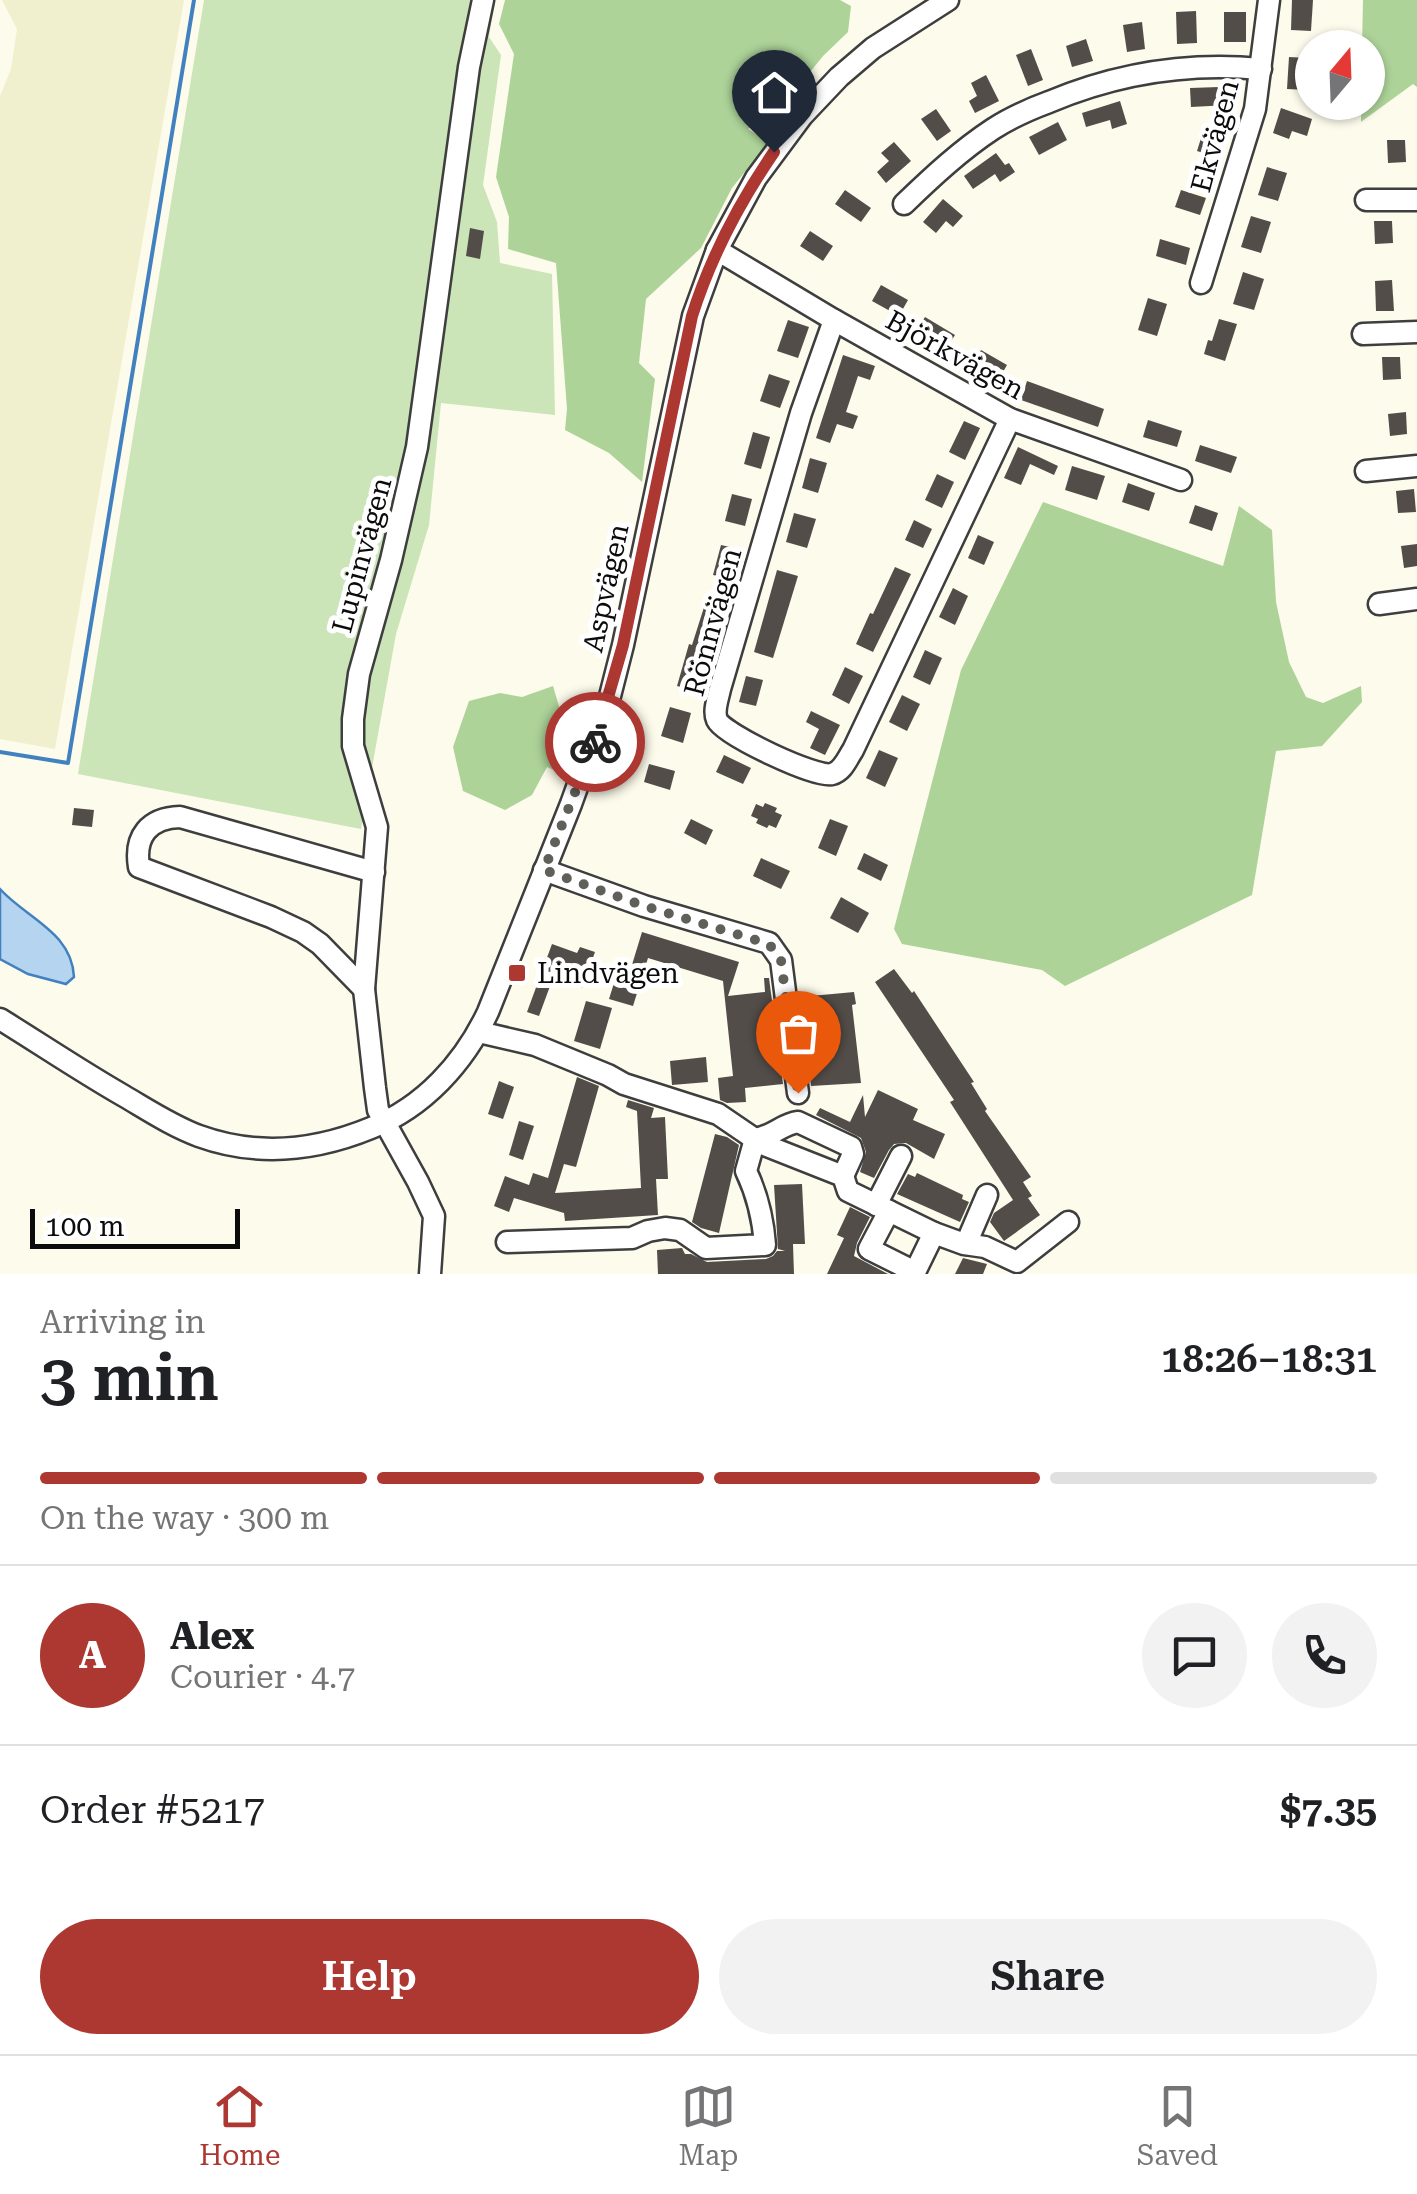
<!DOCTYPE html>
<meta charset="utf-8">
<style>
body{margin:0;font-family:"Roboto Serif",serif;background:#f2f2f2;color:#202124;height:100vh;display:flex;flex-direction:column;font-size:38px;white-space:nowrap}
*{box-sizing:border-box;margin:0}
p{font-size:32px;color:#757577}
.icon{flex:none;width:55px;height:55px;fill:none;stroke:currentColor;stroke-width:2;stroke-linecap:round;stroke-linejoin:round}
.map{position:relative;height:1274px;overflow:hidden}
.drawer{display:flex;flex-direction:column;background:#fff;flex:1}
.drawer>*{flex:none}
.needle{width:65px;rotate:19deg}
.buttons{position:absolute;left:1295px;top:30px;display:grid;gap:20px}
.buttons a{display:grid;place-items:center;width:90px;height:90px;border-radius:50%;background:#fff;box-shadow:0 2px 8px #0004;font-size:50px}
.scale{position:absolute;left:30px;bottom:25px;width:210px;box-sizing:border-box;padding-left:10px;border:5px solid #0b0b0b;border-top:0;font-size:28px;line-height:35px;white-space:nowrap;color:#0b0b0b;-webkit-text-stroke:8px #fff;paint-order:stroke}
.pin{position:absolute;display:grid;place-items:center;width:85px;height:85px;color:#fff;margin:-102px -42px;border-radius:50% 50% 50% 0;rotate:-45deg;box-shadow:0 0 10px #0007}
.pin .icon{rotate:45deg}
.courier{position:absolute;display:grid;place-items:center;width:100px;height:100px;margin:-50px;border:8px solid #ad3731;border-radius:50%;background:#fff;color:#222;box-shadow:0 2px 12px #0007}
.headline em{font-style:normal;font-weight:600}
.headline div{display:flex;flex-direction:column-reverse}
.headline{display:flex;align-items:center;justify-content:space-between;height:170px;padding:0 40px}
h1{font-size:65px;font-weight:600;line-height:75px}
.bar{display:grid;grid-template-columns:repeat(4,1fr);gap:15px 10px;align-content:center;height:120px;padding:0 40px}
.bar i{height:12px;border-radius:8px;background:#e0e0e0}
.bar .current{background:#ad3731}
.bar p{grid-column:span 4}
.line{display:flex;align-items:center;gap:25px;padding:0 40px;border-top:2px solid #e0e0e0}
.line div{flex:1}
.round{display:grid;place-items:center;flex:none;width:105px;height:105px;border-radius:52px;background:#f2f2f2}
.primary-button{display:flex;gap:20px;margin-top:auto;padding:20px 40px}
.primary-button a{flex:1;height:115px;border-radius:60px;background:#ad3731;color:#fff;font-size:40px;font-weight:600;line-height:115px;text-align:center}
.primary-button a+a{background:#f2f2f2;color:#202124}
.tab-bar{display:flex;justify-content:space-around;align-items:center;height:140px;border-top:2px solid #e0e0e0;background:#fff;font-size:28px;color:#757577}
.tab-bar a{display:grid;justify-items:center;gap:5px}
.tab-bar .current{color:#ad3731}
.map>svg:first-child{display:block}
.farmland{fill:#f0f0ce}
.green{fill:#cbe4b8}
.forest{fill:#add399}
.water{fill:#b4d4f0;stroke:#4281c0;stroke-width:2.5}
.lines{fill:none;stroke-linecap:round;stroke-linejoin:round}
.stream{stroke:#4281c0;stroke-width:4}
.building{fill:#534d49}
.minor-casing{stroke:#3e3e3e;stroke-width:25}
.minor{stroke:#fff;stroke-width:20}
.done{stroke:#605f59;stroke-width:10;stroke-dasharray:0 18}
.route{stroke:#ad3731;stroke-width:12}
.poi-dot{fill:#ad3731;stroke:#fff;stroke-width:4}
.labels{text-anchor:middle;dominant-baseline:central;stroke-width:10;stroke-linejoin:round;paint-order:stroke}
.street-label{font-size:28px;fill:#0b0b0b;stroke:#fff}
.poi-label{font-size:28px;fill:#0b0b0b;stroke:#fff;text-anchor:start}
</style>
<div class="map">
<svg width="1417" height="1274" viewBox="0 0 1417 1274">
<rect width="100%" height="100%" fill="#fdfbeb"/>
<polygon class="farmland" points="2,0 184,0 55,749 0,739 0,96 11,69 17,29"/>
<polygon class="green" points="204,0 495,0 489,37 501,55 483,185 497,222 500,263 552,274 555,415 441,403 429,525 396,634 361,829 78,774"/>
<g class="forest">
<polygon points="505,0 840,0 851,6 848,32 823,56 782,107 748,129 769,142 732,188 701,248 646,299 639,363 655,379 642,482 609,453 565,430 567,409 556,263 508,249 509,217 496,177 514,54 499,24"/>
<polygon points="1363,0 1417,0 1417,87 1413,84 1361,122 1361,103 1368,102 1368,48 1362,47"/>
<polygon points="1043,502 1223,566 1239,506 1272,530 1276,602 1289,662 1306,697 1323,703 1361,686 1362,702 1322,746 1276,751 1252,895 1065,986 1042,970 902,944 894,929 961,670"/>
<polygon points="553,686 563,720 592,706 570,777 547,767 532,795 505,810 463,791 453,747 469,701 500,693 522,697"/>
</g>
<path class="water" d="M0,889C26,918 72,932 74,977L66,984L28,974L0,959Z"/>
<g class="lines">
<polyline class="stream" points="0,752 68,763 194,0"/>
</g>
<g class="building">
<polygon points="1292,0 1313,0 1311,31 1291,30"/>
<polygon points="1196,11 1197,43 1177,44 1176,12"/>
<rect x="1224" y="12" width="22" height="30"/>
<polygon points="1142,22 1145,49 1127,52 1123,25"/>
<polygon points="1086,39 1093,61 1072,67 1066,46"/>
<polygon points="1031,49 1043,80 1028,86 1016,55"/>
<polygon points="1289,57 1308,58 1307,90 1287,89"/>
<polygon points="986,75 999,101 975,113 969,101 977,96 971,83"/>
<polygon points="1219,87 1229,91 1229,105 1191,107 1190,88"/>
<polygon points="1120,101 1127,124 1112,129 1110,120 1086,127 1082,113"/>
<polygon points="1281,108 1312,119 1307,136 1292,131 1289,139 1273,133"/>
<polygon points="936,109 951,131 937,141 921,119"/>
<polygon points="1058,122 1067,140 1039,155 1029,137"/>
<polygon points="1203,132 1225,140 1219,158 1197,151"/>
<polygon points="1387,140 1405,140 1406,162 1388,163"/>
<polygon points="894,142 911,161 886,183 877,172 889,161 881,153"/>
<polygon points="996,153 1005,165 1009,163 1015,172 1000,182 995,174 973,189 964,176"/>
<polygon points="1267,167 1287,173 1278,201 1258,195"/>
<polygon points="845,190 871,208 861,222 835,204"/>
<polygon points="1181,190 1206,198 1200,215 1175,207"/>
<polygon points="943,199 963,216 953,227 946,221 936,233 923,222"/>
<polygon points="1251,216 1271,222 1261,253 1241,247"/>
<polygon points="1374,221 1392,221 1393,243 1375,244"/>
<polygon points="470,228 484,231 480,259 466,256"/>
<polygon points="810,231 833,246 823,261 800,246"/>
<polygon points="1160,239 1190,248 1186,265 1156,256"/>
<polygon points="1243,272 1264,279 1254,310 1233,304"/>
<polygon points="1392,280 1394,311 1376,311 1375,281"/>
<polygon points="881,285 908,300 899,316 872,301"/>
<polygon points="1148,298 1167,304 1157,336 1138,330"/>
<polygon points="925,317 955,335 945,351 915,333"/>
<polygon points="1219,319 1237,324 1225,361 1204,354 1208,340 1212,341"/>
<polygon points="788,320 809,327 798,358 777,351"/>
<polygon points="981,350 1007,365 996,384 970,369"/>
<polygon points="843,355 875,366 870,380 858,376 846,412 858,416 853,429 837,424 830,443 816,438"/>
<polygon points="1382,357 1400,357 1401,379 1383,380"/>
<polygon points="769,374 790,381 780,408 760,401"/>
<polygon points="1027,381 1104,409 1098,427 1021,400"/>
<polygon points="1406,412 1407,434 1390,436 1388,414"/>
<polygon points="1148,420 1182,431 1177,447 1143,437"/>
<polygon points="964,421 980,428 965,460 949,452"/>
<polygon points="753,432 770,437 761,469 744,464"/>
<polygon points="1200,445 1237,457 1231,473 1195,461"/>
<polygon points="1018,447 1058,466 1054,475 1030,464 1021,485 1004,478"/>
<polygon points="810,458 827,463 818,493 802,488"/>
<polygon points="1072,466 1105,476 1097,500 1065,490"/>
<polygon points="937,474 954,482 942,508 925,500"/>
<polygon points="1128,483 1155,493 1149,511 1122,502"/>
<polygon points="1414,489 1416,512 1398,513 1396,491"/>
<polygon points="732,494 752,499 745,526 725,521"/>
<polygon points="1195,505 1218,513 1212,531 1189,523"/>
<polygon points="794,513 816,519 807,548 786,542"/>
<polygon points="914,520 932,529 923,548 905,540"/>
<polygon points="978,535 994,542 984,565 968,558"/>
<polygon points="1417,544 1417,566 1404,568 1401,546"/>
<polygon points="721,545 739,549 731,579 713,575"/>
<polygon points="895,567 911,574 873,652 856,644 870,613 873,614"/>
<polygon points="777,570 798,576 773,658 754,652"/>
<polygon points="953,588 968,596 955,625 939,617"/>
<polygon points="706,601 724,607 698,692 677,686 689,644 692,645"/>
<polygon points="925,650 942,658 930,685 913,677"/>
<polygon points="845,667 863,676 849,704 832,695"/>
<polygon points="746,676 763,680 756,706 739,702"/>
<polygon points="902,695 920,704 907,731 889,722"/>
<polygon points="670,707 691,713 683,743 661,736"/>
<polygon points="811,711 840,725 825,755 810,748 819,729 806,722"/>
<polygon points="879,750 898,758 885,787 866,778"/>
<polygon points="724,755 751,768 743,784 716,772"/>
<polygon points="649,764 675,771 670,790 644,782"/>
<polygon points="765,803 777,808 775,812 782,815 776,828 769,825 767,828 756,823 758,819 751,816 756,804 763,807"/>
<polygon points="74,808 94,810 92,827 72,825"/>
<polygon points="691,819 713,830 706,845 684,833"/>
<polygon points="830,819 848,826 836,856 818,848"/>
<polygon points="864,853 888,865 881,881 857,869"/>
<polygon points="761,858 790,871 781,889 753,876"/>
<polygon points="841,897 869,913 858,933 830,918"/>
<polygon points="642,932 739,962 728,996 765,992 764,978 769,978 783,1084 745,1088 746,1102 727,1103 720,1100 718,1078 733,1076 723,981 648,958 633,1006 609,999 620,964 631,968"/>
<polygon points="552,944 577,953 580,947 595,952 582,988 553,978 539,1016 527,1012"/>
<polygon points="894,969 912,993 914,991 974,1082 971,1083 987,1109 985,1111 1031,1177 1023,1182 1032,1196 1028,1198 1040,1215 1004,1241 990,1222 994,1213 1013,1200 950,1102 954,1100 875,982"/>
<polygon points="854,992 856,1004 852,1005 861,1083 811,1086 800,997"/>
<polygon points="586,1001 612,1008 600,1049 574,1041"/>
<polygon points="706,1057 708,1082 672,1085 670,1061"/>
<polygon points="577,1077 599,1086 576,1167 564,1164 555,1193 641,1188 637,1111 626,1107 628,1100 654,1108 651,1118 665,1117 668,1179 656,1179 658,1215 565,1221 564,1213 514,1198 509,1212 494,1206 505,1176 529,1185 533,1173 548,1178"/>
<polygon points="499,1081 514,1087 503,1119 488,1114"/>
<polygon points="878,1090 918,1109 913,1120 945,1134 934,1159 906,1143 894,1144 889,1150 874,1178 860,1172 866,1152 861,1138 816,1115 820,1108 850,1122 863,1095 865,1117"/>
<polygon points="519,1121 534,1126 523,1160 509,1155"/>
<polygon points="715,1134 727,1137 739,1145 719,1233 701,1228 692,1222"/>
<polygon points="917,1173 963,1195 962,1199 969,1202 960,1222 897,1194 908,1174 915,1177"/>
<polygon points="802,1184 805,1244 793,1244 794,1274 658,1274 657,1250 682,1248 685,1254 691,1254 707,1262 766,1259 773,1256 777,1251 785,1251 778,1249 774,1185"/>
<polygon points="850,1207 870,1217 857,1243 854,1256 888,1274 827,1274 844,1238 837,1235"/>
<polygon points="963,1258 987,1264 983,1274 955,1274"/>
</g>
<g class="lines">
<defs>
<g id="minor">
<polyline points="1366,200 1417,200"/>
<path d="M904,204C932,177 961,150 993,129C1010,118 1030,109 1049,102C1118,73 1187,62 1261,69"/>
<polyline points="717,250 834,320 1010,419 1181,480"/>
<polyline points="1201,283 1255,109 1269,0"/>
<path d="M834,320L801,413L720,689C718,699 713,711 717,720C724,735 818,779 832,774C843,771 847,759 853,750L1010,419"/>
<polyline points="1363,334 1417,332"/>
<polyline points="1366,471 1417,466"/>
<polyline points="1379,604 1417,599"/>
<polyline points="544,870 644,906 769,943 781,960 798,1093"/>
<path d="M364,989L320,944L303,932L271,917L139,867C134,836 149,818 180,817L374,872"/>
<path d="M0,1019C42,1045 82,1072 124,1096C148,1110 172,1126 199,1136C257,1157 315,1151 371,1128C424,1107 464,1063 488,1012L571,804L610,696L623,645L693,316L717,250L756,178L802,116L839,77L873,48L948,0"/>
<polyline points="479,1032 535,1045 608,1075 624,1084 718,1114 762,1144 843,1176 848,1191 934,1233 964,1244 985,1247 1017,1262 1068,1222"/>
<polyline points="876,1205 901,1156"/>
<polyline points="889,1211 869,1249 915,1272 934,1233"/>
<path d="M507,1242L632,1238L648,1231L665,1228L680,1230L706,1248L765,1245C763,1218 758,1196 746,1171L755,1139C774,1136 782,1124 798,1122L851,1147L853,1154L843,1176"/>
<polyline points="966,1244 987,1195"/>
<polyline points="430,1274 434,1216 418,1182 378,1110 375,1088 364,989 377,827 353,746 353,719 359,674 391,560 417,447 469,67 483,0"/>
</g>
</defs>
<use href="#minor" class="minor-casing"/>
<use href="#minor" class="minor"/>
</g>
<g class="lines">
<polyline class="done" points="595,742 544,870 644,906 769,944 781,960 798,1093"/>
<path class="route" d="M595,742L623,645L692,316C711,256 739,203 774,152"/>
</g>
<rect class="poi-dot" x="507" y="963" width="20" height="20" rx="5"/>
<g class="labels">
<g class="street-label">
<text transform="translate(1215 136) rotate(-75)">Ekvägen</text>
<text transform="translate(955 355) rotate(29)">Björkvägen</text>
<text transform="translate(362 555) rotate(-75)">Lupinvägen</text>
<text transform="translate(606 588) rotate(-78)">Aspvägen</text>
<text transform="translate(713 622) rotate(-75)">Rönnvägen</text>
</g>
<g class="poi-label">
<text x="537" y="973">Lindvägen</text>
</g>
</g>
</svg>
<div class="buttons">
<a><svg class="needle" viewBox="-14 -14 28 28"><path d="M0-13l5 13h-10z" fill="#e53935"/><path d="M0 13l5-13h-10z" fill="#757577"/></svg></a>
</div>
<div class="scale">100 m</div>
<div class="pin" style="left:798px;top:1093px;background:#ea580c"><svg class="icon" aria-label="bag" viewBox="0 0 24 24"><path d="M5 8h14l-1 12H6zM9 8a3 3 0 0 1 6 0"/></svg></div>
<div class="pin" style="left:774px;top:152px;background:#1f2937"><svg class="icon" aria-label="home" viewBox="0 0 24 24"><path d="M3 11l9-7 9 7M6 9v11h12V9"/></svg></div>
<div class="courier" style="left:595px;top:742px"><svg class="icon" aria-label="bike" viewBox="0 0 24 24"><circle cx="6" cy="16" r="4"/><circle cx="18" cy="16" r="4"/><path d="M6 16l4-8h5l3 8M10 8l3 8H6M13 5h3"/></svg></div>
</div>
<section class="drawer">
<div class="headline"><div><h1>3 min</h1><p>Arriving in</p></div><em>18:26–18:31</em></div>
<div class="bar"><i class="current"></i><i class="current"></i><i class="current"></i><i></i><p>On the way · 300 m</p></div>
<div class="line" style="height:180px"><b class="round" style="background:#ad3731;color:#fff">A</b><div><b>Alex</b><p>Courier · 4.7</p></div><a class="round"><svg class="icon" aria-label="chat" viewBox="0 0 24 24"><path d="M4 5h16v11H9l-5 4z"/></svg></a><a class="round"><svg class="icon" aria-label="phone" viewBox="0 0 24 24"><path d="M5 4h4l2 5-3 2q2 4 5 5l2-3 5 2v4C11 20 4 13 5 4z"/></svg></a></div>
<div class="line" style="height:130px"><div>Order #5217</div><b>$7.35</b></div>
<div class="primary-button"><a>Help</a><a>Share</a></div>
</section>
<nav class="tab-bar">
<a class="current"><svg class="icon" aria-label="home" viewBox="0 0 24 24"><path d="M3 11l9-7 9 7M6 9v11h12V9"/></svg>Home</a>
<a><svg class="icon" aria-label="map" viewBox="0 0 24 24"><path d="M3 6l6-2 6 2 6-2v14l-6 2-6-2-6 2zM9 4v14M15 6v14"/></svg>Map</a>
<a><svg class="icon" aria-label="saved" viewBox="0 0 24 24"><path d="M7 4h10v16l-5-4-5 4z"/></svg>Saved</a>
</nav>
